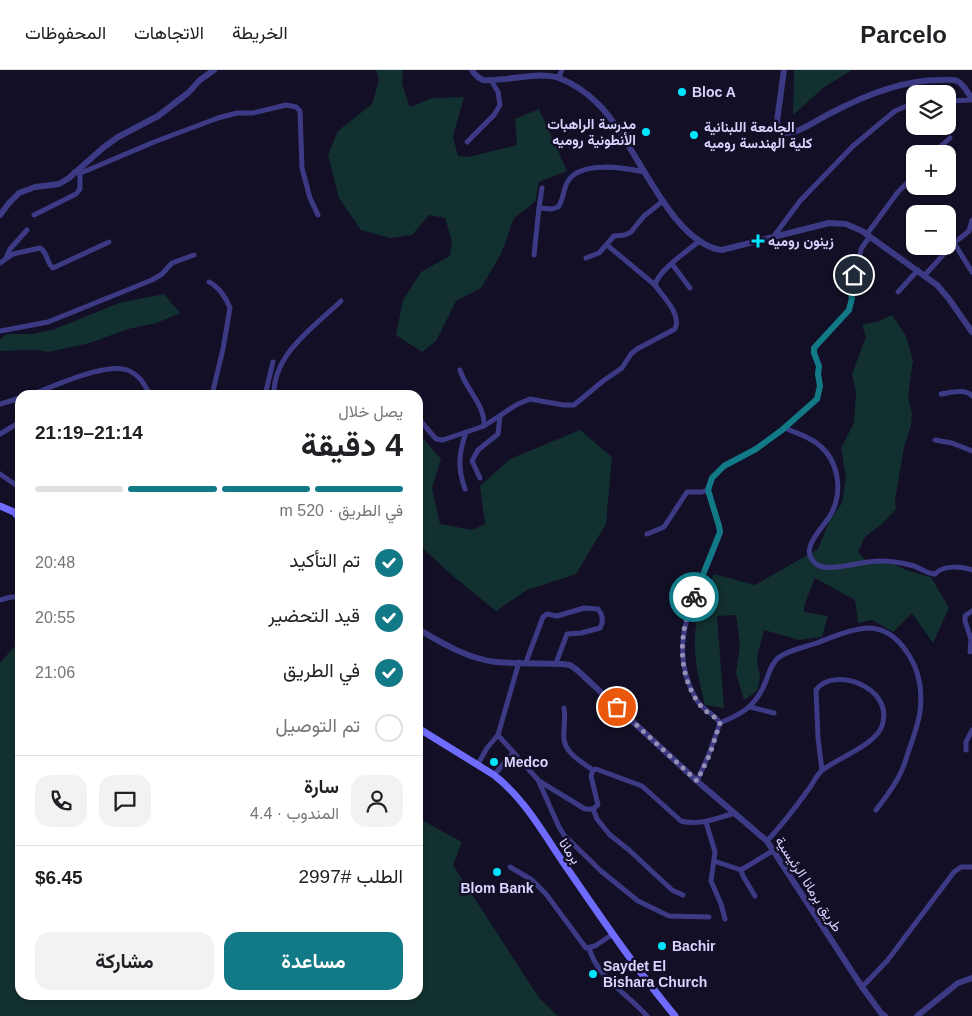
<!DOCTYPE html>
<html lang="ar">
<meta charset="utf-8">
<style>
body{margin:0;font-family:Arial,Vazirmatn,sans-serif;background:#f2f2f2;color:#202124;direction:rtl;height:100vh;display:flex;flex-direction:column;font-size:19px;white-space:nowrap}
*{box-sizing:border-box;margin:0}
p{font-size:16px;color:#757577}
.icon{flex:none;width:28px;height:28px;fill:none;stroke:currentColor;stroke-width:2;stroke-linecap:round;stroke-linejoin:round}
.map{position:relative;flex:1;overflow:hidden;direction:ltr}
.details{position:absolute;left:15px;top:320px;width:408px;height:610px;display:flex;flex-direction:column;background:#fff;border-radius:15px;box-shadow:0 1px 4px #0004;direction:rtl}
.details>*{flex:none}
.fabs{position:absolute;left:906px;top:15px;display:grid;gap:10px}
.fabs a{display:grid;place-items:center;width:50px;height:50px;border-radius:10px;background:#fff;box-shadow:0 1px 4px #0004;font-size:25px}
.pin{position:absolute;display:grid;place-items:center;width:42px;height:42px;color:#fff;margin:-21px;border:2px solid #fff;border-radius:50%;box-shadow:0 1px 5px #0007}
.courier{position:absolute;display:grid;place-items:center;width:50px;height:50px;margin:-25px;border:4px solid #127987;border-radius:50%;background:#fff;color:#222;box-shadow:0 1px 6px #0007}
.summary em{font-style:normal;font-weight:700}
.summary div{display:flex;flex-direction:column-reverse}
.summary{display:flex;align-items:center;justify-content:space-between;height:85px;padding:0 20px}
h1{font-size:32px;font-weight:700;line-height:38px}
.bar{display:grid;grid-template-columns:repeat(4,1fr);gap:8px 5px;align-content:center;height:60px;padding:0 20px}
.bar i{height:6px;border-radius:4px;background:#e0e0e0}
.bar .on{background:#127987}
.bar p{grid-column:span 4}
.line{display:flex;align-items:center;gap:12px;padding:0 20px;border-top:1px solid #e0e0e0}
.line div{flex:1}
.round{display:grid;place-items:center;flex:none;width:52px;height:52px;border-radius:15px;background:#f2f2f2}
ol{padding:0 20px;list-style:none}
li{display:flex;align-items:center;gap:15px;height:55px}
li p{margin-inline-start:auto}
li .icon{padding:5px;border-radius:50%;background:#127987;color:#fff;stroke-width:4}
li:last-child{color:#757577}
li i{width:28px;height:28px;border:2px solid #e0e0e0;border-radius:50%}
.button{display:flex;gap:10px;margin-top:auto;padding:10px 20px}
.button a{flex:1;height:58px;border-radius:15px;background:#127987;color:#fff;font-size:20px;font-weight:700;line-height:58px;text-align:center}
.button a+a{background:#f2f2f2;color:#202124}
header{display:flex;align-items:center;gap:30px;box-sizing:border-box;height:70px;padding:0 25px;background:#fff;border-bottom:1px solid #e0e0e0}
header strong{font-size:24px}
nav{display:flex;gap:28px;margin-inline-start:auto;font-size:18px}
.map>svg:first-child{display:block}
.green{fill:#12302f}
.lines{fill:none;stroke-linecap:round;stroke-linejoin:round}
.minor{stroke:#3d3a85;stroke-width:5}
.tertiary{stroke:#3d3a85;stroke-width:6}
.secondary{stroke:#6f6bff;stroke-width:7}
.done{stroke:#948fb3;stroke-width:5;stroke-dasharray:0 9}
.route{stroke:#127987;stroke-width:6}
.poi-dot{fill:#00e5ff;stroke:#130f26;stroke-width:2}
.labels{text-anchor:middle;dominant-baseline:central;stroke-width:5;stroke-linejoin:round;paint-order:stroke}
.poi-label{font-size:14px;font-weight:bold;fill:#d9d4ff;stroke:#130f26;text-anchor:start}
.street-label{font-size:14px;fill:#d9d4ff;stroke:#130f26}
</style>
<header>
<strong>Parcelo</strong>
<nav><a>الخريطة</a><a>الاتجاهات</a><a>المحفوظات</a></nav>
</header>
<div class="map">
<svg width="972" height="946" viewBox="0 0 972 946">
<rect width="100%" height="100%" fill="#130f26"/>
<g class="green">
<polygon points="376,0 403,0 402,14 410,37 432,28 464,27 453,67 458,86 468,87 517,75 515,49 539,39 567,101 539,112 535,132 514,148 501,184 481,218 456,231 436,271 422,282 396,265 403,230 421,202 450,186 452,171 445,148 429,145 412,165 390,168 361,160 339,128 328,85 338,61 372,34 379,10"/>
<polygon points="794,0 852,0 823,18 793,45"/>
<polygon points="164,224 180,243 157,253 128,259 90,273 48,282 36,280 0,281 0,269 7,264 32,264 55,259 119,233"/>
<path d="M892,245L906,266L913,291L908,326L912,344L911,355L904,377L895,430L896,439L882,454L865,467L858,482L871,495L883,489L906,500L931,507L949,538L933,573L912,543L893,562L872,550L858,553L855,530L815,508L805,533L804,542L828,546L822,567L799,570L764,560L757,588L760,608L757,621L744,630L736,603L740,575L736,545L717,546L724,638L705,635C697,603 690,573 699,540C703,528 709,516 714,504L755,515L818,479L829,452L842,433L846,408L841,378L854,353L856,323L852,304L866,267L862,255L879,251Z"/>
<polygon points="580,360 612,387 606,454 576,504 527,520 496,541 454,507 418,474 418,363 441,389 432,418 440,454 472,460 485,454 480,416 510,389"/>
<polygon points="15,576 20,576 20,925 418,925 418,748 462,772 453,795 539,928 558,946 0,946 0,593"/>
</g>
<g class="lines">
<g class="minor">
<polyline points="558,8 562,0"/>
<polyline points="948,31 972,30"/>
<polyline points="467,72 494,45 500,35 498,22 491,10"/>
<polyline points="932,84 950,68"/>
<polyline points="74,102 80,103 88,100 154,72 218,48 237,43 253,43 286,35 296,37 300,41 302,98 310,128 318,145"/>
<polyline points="539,138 542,118"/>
<polyline points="34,145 76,124 80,119 80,103"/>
<polyline points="867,164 898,122 915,105"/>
<polyline points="774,166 800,131 853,76 895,41 904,37 915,35"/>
<polyline points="954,173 972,202"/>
<polyline points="607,175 655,215"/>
<path d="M534,185L539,138L552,139L558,137C564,129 563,119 568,111C581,90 625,98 645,102"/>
<polyline points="6,188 10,179 27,160"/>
<polyline points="586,188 599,183 614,166 625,165 631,162 644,146 663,131"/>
<path d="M0,193L13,184L40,178C48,182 46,193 53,198L109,172"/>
<polyline points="672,194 690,218"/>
<polyline points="924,206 954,173 969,161 972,150"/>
<path d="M209,212C218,216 227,229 230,238L223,279L212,325"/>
<polyline points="898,222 918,200"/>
<polyline points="0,261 48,252 152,210 162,204 172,193 194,185"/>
<path d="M460,300C466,320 485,334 484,356"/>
<path d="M941,324C950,323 965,318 972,326"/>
<path d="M30,325C53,317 105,292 127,300C139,304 145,315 150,325"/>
<polyline points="265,325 273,292"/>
<path d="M274,325C273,284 314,257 341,231"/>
<polyline points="0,334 20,328"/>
<path d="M418,348L436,369L443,370L484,356L516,335L530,329L563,335H574L603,311L622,298L631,284L637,279L675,259C682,244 663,227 655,215C659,200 686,182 698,172"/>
<path d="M785,358C796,363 810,367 819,375C839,391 843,422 831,444C825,455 813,465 810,477C807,486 814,495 823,497C835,500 864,491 880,491C891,491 903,493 914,496C921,498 927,504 935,504C943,495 961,496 972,500"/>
<polyline points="0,364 20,352"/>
<polyline points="935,370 952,373 972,381"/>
<polyline points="0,404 20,418"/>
<polyline points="480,408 472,391 478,380 498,364 500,346"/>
<path d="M465,419C457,397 459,383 466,362"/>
<polyline points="647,464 664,457 687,422 702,422 708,420"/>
<polyline points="0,530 11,527 20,527"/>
<polyline points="970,582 971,569 965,551 965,546 972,541"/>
<path d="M526,592L543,547L547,544L557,546L584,538L598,539C603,545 604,551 600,558L581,563L567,564L556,593"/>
<polyline points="750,637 774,643"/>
<path d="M564,638C566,649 563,659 564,669C565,683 583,693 593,700"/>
<path d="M720,653C744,643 756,636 766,611C769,603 771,594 778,588C788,580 805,577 817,573C832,567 851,559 868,558C897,558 916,590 920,615C923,640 918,654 910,677C907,685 905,694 901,702C895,716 885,728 876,740"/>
<path d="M498,665L539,711L585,739H593L598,735L591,706L593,700L596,699L642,716L681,751C700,756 717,748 735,743"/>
<polyline points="966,680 966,672 972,660"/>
<polyline points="478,694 487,678 498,665 519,592"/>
<polyline points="494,705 513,683"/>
<path d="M697,711L709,684L720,653C714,643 703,641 696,629C662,570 701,519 720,463L719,456L708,420L712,408L724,396L756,379L782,360L817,329L820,316L818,304L819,296L814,283V278L849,240L852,228L848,217L849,213L858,196L861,179L870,166"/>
<polyline points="539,712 559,757 564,765 601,801 638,831 669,846 709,847"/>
<polyline points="593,739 597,749 610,765 629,780 672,820 683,825"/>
<polyline points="706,752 715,782 711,811 721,834 725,849"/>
<path d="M767,771C782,755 795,738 808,720C813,714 817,703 824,699C840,687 875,675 882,656C895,616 832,596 816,620L818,668L822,700"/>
<polyline points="714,791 741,800"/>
<polyline points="510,797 532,810 546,824 586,878 595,876 613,864"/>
<polyline points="755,826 743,806 741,800 774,780"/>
<path d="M589,878C598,909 627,923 647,946"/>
<polyline points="862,917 887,891 954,802 961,797 972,797"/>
</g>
<g class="tertiary">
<path d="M472,0C475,5 478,8 483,10C491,11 499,9 506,9C522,7 543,3 559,8C572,13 587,23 597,33C635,68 668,173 722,180L829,153L846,154L862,161L937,215L949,229L972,262"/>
<path d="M784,0L777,51L779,59L784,63C800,63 815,51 829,44C863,26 903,9 942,10C947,10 953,9 957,11C964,14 967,23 972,28"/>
<polyline points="0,145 9,133 19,123 35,117 59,114 69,108 104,77 118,67 158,46 188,23 200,10 214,0"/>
<path d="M418,559C442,573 468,589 496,592C518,594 540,593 562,594L570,595L577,600L697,711L767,771L862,917L881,943L885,946"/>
<polyline points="917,946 958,913 972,908"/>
</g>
<g class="secondary">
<polyline points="0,436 14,442 20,449"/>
<path d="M418,658L494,705C526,730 544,765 567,798C602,849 636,899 675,946"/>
</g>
</g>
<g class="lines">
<path class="done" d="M617,637L697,711L710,684L720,653C715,645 705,643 700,635C676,603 679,561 694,527"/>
<polyline class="route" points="694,527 720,462 719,456 708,420 712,408 724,396 756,379 782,360 817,329 820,316 818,304 819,296 814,283 814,278 849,240 852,228 848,217 854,205"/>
</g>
<g class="poi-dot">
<circle cx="682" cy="22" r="5"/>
<circle cx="646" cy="62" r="5"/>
<circle cx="694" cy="65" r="5"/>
<path d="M755.5 163.5h5v5h5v5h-5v5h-5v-5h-5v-5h5z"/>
<circle cx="494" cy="692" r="5"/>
<circle cx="497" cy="802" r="5"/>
<circle cx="662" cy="876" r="5"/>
<circle cx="593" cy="904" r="5"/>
</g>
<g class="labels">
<g class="poi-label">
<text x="692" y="22">Bloc A</text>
<text x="636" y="54" text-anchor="end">مدرسة الراهبات<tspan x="636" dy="16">الأنطونية روميه</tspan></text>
<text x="704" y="57">الجامعة اللبنانية<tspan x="704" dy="16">كلية الهندسة روميه</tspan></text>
<text x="768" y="171">زينون روميه</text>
<text x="504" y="692">Medco</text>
<text x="497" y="818" text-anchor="middle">Blom Bank</text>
<text x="672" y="876">Bachir</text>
<text x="603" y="896">Saydet El<tspan x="603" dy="16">Bishara Church</tspan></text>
</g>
<g class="street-label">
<text transform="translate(570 781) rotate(56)">برمانا</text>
<text transform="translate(809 814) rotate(57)">طريق برمانا الرئيسية</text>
</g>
</g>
</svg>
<div class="fabs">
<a><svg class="icon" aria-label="layers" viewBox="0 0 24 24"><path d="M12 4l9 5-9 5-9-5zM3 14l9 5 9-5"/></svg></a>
<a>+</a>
<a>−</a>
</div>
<div class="pin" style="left:617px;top:637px;background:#ea580c"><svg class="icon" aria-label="bag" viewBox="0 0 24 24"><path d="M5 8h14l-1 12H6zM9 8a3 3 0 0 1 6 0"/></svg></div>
<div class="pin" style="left:854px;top:205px;background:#1f2937"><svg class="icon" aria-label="home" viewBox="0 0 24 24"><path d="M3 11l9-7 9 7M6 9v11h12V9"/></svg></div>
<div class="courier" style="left:694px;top:527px"><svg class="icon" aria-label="bike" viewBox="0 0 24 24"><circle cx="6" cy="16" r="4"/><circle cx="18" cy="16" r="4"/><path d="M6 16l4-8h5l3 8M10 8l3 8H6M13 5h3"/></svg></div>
<section class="details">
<div class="summary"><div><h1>4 دقيقة</h1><p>يصل خلال</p></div><em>21:14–21:19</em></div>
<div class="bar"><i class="on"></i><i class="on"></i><i class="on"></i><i></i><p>في الطريق · 520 m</p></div>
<ol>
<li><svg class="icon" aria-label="check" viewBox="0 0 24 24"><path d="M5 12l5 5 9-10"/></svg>تم التأكيد<p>20:48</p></li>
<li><svg class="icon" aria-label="check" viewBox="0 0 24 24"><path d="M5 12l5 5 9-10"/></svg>قيد التحضير<p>20:55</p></li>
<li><svg class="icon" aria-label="check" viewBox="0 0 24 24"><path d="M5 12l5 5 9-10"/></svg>في الطريق<p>21:06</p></li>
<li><i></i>تم التوصيل</li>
</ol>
<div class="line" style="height:90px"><a class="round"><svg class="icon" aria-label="person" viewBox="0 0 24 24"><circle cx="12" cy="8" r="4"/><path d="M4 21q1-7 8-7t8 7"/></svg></a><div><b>سارة</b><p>المندوب · 4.4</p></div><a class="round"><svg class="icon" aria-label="chat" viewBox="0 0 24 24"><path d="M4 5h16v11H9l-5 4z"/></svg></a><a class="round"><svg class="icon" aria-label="phone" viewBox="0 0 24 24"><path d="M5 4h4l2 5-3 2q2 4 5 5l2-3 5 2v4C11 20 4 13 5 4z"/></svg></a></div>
<div class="line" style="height:65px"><div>الطلب #2997</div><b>$6.45</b></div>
<div class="button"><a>مساعدة</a><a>مشاركة</a></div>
</section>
</div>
